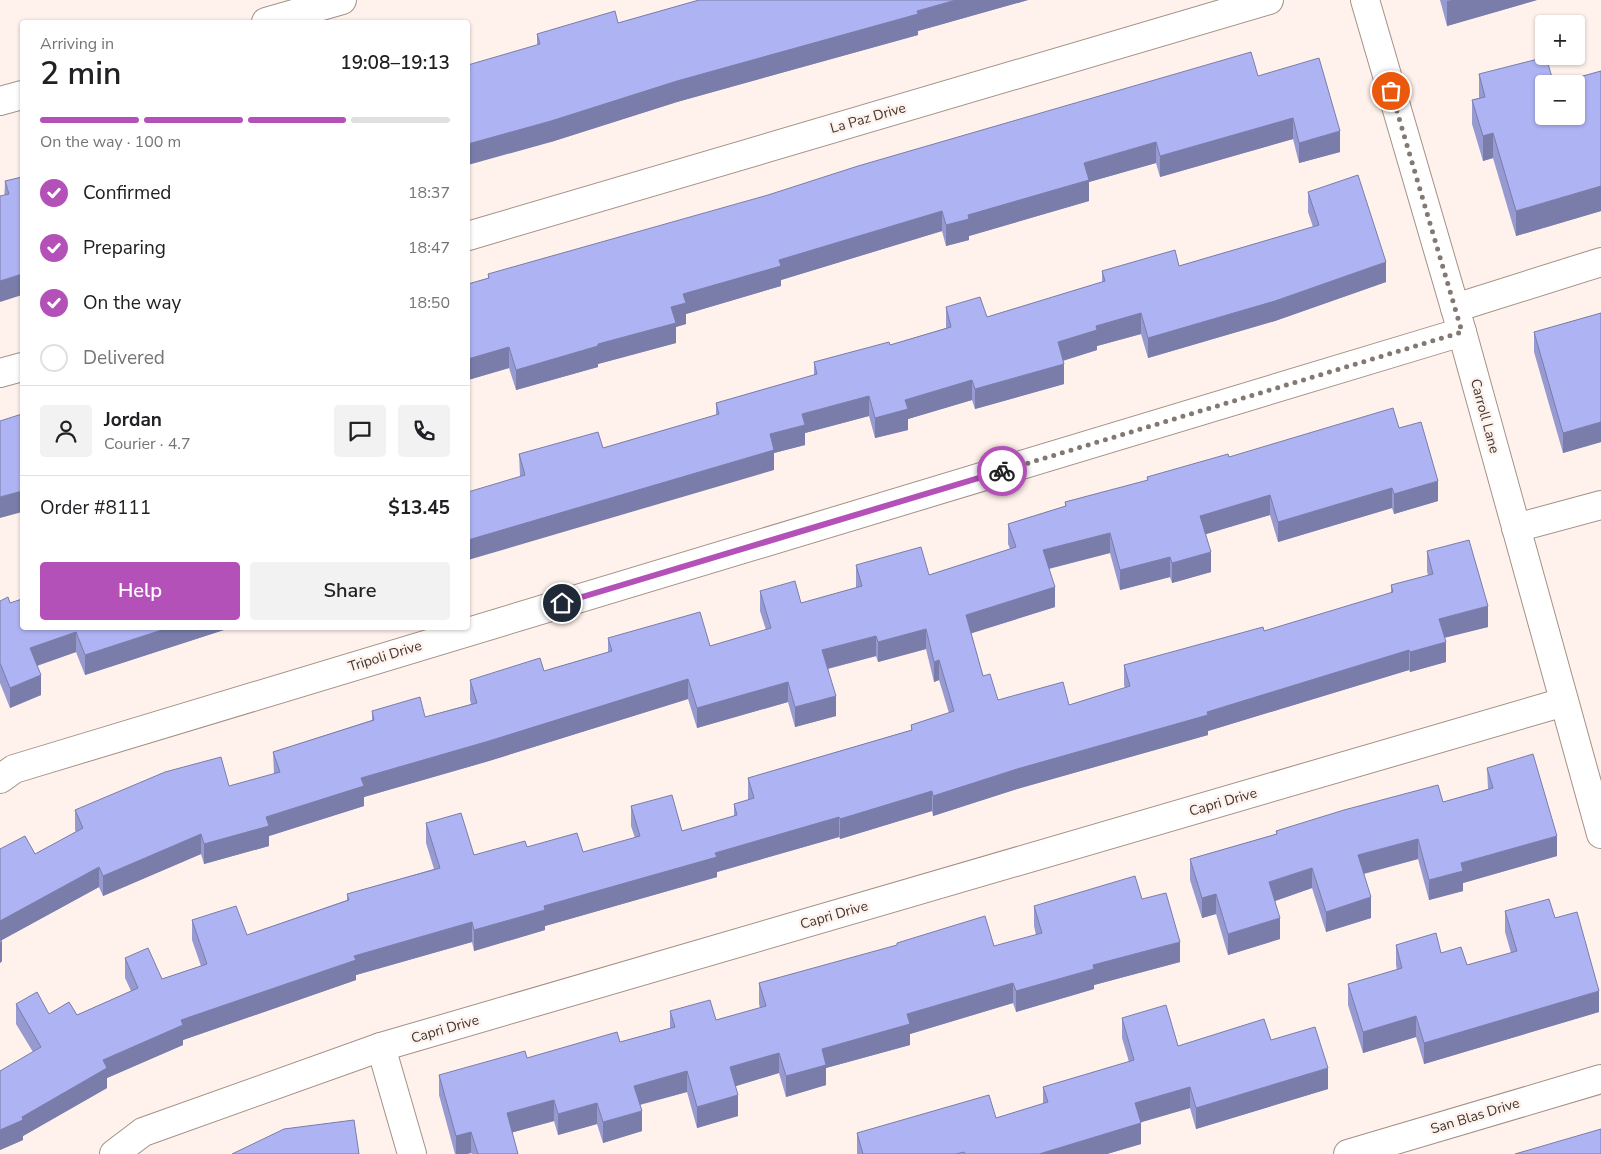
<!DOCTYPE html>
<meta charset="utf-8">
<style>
body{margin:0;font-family:"Nunito Sans",sans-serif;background:#f2f2f2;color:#202124;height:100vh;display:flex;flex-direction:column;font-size:19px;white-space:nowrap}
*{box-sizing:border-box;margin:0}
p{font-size:16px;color:#757577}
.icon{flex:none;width:28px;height:28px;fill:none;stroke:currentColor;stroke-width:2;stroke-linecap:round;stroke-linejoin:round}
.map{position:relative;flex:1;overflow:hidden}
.panel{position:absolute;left:20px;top:20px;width:450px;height:610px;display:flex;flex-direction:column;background:#fff;border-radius:5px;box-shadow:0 1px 4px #0004}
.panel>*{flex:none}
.buttons{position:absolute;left:1535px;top:15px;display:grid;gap:10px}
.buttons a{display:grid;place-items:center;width:50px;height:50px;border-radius:5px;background:#fff;box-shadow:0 1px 4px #0004;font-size:25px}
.pin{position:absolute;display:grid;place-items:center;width:42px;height:42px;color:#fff;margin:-21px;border:2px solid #fff;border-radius:50%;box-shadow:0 1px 5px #0007}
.courier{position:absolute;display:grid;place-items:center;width:50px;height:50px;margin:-25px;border:4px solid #b351b8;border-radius:50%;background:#fff;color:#222;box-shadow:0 1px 6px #0007}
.headline em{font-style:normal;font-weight:600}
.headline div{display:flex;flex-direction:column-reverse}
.headline{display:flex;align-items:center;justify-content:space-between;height:85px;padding:0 20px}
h1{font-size:32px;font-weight:600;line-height:38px}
.bar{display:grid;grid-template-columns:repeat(4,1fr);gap:8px 5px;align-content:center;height:60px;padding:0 20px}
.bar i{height:6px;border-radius:4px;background:#e0e0e0}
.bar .current{background:#b351b8}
.bar p{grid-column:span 4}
.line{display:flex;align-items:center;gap:12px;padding:0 20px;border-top:1px solid #e0e0e0}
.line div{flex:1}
.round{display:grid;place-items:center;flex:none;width:52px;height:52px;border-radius:5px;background:#f2f2f2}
ol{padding:0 20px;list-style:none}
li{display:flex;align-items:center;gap:15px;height:55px}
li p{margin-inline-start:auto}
li .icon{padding:5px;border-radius:50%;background:#b351b8;color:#fff;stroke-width:4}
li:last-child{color:#757577}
li i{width:28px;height:28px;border:2px solid #e0e0e0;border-radius:50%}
.primary-button{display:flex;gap:10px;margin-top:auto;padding:10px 20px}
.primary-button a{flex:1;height:58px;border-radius:5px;background:#b351b8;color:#fff;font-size:20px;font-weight:600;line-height:58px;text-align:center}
.primary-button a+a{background:#f2f2f2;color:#202124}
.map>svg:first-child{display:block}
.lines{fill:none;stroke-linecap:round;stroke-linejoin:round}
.minor-casing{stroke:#a49187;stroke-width:30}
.major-casing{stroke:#a49187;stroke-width:30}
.minor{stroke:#fff;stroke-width:28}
.major{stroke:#fff;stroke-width:28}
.wall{fill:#969ad1}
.shaded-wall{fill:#7a7daa}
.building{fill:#aeb3f3;stroke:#7a7daa;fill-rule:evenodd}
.done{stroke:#827874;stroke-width:5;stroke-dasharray:0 9}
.route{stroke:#b351b8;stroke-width:6}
.labels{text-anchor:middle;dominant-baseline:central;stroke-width:5;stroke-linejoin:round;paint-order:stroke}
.street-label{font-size:14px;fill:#3f3733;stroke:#fff2ec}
</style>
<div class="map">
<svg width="1601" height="1154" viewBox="0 0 1601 1154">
<rect width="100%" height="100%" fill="#fff2ec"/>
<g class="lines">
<defs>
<g id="minor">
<polyline points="1365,0 1462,332 1601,834"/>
<polyline points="468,236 1269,0"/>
<polyline points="1455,308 1601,262"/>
<polyline points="0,373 22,367"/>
<polyline points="1516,528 1601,505"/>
<polyline points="0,779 14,769 1462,332"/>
<polyline points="381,1047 412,1154"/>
<polyline points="114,1154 143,1132 381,1047 1564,702"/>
<polyline points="1348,1154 1601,1079"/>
</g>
<g id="major">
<polyline points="266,22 342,0"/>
<polyline points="0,101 22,95"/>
</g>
</defs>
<use href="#minor" class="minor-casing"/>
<use href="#major" class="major-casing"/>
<use href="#minor" class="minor"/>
<use href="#major" class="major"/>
</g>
<g class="wall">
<polygon points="699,0 1028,0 918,31 918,35 677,102 551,142 537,45 537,34 618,23"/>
<polygon points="1440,0 1537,0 1447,26"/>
<polygon points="1601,71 1601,211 1516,236 1493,158 1483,161 1472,124 1472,100 1479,98 1479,74 1554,84"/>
<polygon points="1258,76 1340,152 1299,163 1293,139 1160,177 1156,163 1089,182 1089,201 969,236 969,240 946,246 942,231 781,280 781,286 686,314 686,324 676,327 676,343 598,364 598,367 516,390 509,368 468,380 468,284 488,278 488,274"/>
<polygon points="22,177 0,302 5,181"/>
<polygon points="1308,192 1386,282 1275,321 1148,358 1141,334 1097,346 1097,350 1063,361 1064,384 975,409 972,400 908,419 908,430 875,438 869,416 805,433 805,445 774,453 774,470 520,476 519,454 603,448 716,415 716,403 814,375 814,362 890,345 946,328 946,307 987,317 1102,282 1102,271 1179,266 1313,227 1308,212"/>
<polygon points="1601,313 1601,442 1563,453 1534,352 1534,332"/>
<polygon points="1399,428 1438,501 1394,514 1392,508 1278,542 1270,515 1205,534 1211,572 1172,583 1170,577 1120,590 1110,553 1049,569 1055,607 971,633 983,676 998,700 1069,705 1125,688 1124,685 1124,665 1264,631 1391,593 1391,585 1428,576 1427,571 1427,551 1488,627 1444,638 1446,662 1410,672 1409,670 1208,731 1208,735 1017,789 933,816 932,811 840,839 839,837 717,872 717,877 545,926 545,930 474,951 472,942 356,975 356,980 183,1040 183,1045 107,1078 107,1088 23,1136 23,1140 0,1150 0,1071 33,1052 16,1024 16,1004 49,1014 77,1015 131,991 125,978 125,958 162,979 201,966 192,940 192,920 247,935 347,900 347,894 434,869 426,843 426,823 474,855 527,847 583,852 635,838 631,826 631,806 682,831 734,816 734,804 748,800 748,778 911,730 911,725 949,713 939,680 934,682 926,649 878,662 876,656 828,669 836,716 795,727 788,702 697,728 688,699 489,761 364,797 364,806 269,836 269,846 204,864 201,854 103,896 99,887 2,940 2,961 0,963 0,849 35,854 76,832 75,830 75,810 229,786 274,774 273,752 372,720 372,711 425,717 471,704 470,700 470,680 544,671 608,652 608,638 710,646 766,630 760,611 760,591 801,603 856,588 856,565 929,575 1010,549 1008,544 1008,524 1065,506 1065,502 1147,481 1147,477 1229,457"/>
<polygon points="0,601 22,628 230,628 85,675 76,652 37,666 41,695 10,708 0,683"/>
<polygon points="1487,768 1557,856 1463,883 1463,891 1429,900 1418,859 1364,874 1371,918 1326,932 1312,888 1275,901 1280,939 1228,955 1216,914 1202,918 1190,880 1190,859 1276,834 1276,831 1443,802 1488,789"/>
<polygon points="1142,899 1180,962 1094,985 1094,989 1016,1012 1013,1003 910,1034 910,1045 826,1068 826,1085 786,1097 779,1073 735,1086 738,1116 697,1128 687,1092 640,1105 642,1131 603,1143 597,1124 558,1135 554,1121 512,1132 518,1154 472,1154 471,1153 467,1154 455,1154 439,1095 439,1075 620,1042 670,1028 670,1011 716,1020 760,1008 759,1004 759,983 897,946 897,943 994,946 1036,935 1034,926 1034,906"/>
<polygon points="1505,911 1555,918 1599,1012 1424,1064 1416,1037 1363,1053 1348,1005 1348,984 1397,970 1396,965 1396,945 1441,953 1467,965 1511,953 1505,932"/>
<polygon points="1122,1018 1178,1046 1271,1040 1328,1089 1196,1129 1190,1108 1141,1122 1141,1144 1107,1154 857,1154 857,1133 996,1118 1043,1104 1043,1087 1129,1062 1122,1038"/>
</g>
<g class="shaded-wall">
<polygon points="956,0 1028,0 918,31 918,35 677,102 551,142 468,165 468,144 677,81"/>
<polygon points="1452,0 1537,0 1447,26 1447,1"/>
<polygon points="1293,118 1293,139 1160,177 1160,156"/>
<polygon points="1340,131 1340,152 1299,163 1299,143"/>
<polygon points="1493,133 1493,158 1483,161 1483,136"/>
<polygon points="1156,142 1156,163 1089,182 1089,201 969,236 969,240 946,246 946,225 1084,163"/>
<polygon points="1601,186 1601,211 1516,236 1516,211"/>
<polygon points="942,211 942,231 781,280 781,286 686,314 686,324 676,327 676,343 598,364 598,367 516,390 516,370 598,344 671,307 683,294 779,260"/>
<polygon points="1386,262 1386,282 1275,321 1148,358 1148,338"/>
<polygon points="22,274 22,295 0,302 0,281"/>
<polygon points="1141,313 1141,334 1097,346 1097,350 1058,362 1058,342 1096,326"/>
<polygon points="509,347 509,368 468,380 468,359"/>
<polygon points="1064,364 1064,384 975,409 975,389"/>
<polygon points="972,380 972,400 908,419 908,430 875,438 875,418 905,400"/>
<polygon points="869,396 869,416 805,433 805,445 774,453 774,470 468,560 468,540 770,434 802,414"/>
<polygon points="1601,422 1601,442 1563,453 1563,433"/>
<polygon points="1438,481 1438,501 1394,514 1394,494"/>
<polygon points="1392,488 1392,508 1278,542 1278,522"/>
<polygon points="22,491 22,512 0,518 0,497"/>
<polygon points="1270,495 1270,515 1200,536 1200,516"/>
<polygon points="1110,533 1110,553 1043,570 1043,550"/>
<polygon points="1211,552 1211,572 1172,583 1172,563"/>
<polygon points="1170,557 1170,577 1120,590 1120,570"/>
<polygon points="1055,587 1055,607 966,635 966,615"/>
<polygon points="1488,606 1488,627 1439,639 1439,619"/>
<polygon points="168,628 230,628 85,675 85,655"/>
<polygon points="926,629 926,649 878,662 878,642"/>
<polygon points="76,632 76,652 30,668 30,648"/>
<polygon points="876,636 876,656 822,670 822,650"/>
<polygon points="1446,642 1446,662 1410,672 1410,652"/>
<polygon points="1409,650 1409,670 1208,731 1208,735 1017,789 933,816 933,796 1017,769"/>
<polygon points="939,660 939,680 934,682 934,662"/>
<polygon points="41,675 41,695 10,708 10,688"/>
<polygon points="688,679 688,699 489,761 364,797 364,806 269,836 269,846 204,864 204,844 266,817 361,778"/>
<polygon points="788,682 788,702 697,728 697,708"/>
<polygon points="836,696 836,716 795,727 795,707"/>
<polygon points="932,791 932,811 840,839 840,819"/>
<polygon points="839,817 839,837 717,872 717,877 545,926 545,930 474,951 474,930 544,906 715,853"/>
<polygon points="201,834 201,854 103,896 103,876"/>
<polygon points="1557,836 1557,856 1463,883 1463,891 1429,900 1429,880 1461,863"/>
<polygon points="1418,839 1418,859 1358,875 1358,855"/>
<polygon points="99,867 99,887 0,941 0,921"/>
<polygon points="1312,868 1312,888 1269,903 1269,882"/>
<polygon points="1216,894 1216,914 1202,918 1202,898"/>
<polygon points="1371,897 1371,918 1326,932 1326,912"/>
<polygon points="1280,918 1280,939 1228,955 1228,934"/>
<polygon points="472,922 472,942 356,975 356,980 183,1040 183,1045 107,1078 107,1088 23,1136 23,1140 0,1150 0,1130 22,1117 103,1060 181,1020 354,956"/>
<polygon points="2,941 2,961 0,963 0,943"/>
<polygon points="1180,942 1180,962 1094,985 1094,989 1016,1012 1016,991 1093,965"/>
<polygon points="1013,983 1013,1003 910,1034 910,1045 826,1068 826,1085 786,1097 786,1076 822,1049 907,1014"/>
<polygon points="1599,991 1599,1012 1424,1064 1424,1043"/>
<polygon points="1416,1016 1416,1037 1363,1053 1363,1032"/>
<polygon points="779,1053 779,1073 730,1088 730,1067"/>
<polygon points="1328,1068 1328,1089 1196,1129 1196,1108"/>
<polygon points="687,1071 687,1092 634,1106 634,1086"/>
<polygon points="1190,1087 1190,1108 1135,1124 1135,1103"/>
<polygon points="738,1095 738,1116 697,1128 697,1107"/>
<polygon points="554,1100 554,1121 507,1134 507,1113"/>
<polygon points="597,1103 597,1124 558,1135 558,1114"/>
<polygon points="642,1111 642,1131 603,1143 603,1122"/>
<polygon points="1141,1123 1141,1144 1107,1154 1039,1154"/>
<polygon points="471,1132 471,1153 467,1154 456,1154 456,1136"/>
</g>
<g class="building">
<polygon points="699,0 956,0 917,11 918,14 677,81 551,121 468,144 468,65 540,44 537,34 615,11 618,23"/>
<polygon points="1251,52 1258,76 1319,58 1340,131 1299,143 1293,118 1160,156 1156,142 1084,163 1089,180 968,215 969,219 946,225 942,211 779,260 781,266 683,294 686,303 671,307 676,323 598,344 598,346 516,370 509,347 468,359 468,284 489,278 488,274 768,195 858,166"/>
<path d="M1546,57L1554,84L1601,71V186L1516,211L1493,133L1483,136L1472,100L1485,97L1479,74ZM1544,84H1576V116H1544Z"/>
<polygon points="1358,175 1386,262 1275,301 1148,338 1141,313 1096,326 1097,330 1058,342 1064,364 975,389 972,380 905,400 908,409 875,418 869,396 802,414 805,425 770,434 774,450 468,540 468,492 525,475 519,454 598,432 603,448 719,414 716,403 817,374 814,362 889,342 890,345 951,327 946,307 980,297 987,317 1105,281 1102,271 1175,250 1179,266 1319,225 1308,192"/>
<polygon points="22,177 22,274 0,281 0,196 9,194 5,181"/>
<polygon points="1601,313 1601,422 1563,433 1534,332"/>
<polygon points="1393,408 1399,428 1421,422 1438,481 1394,494 1392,488 1278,522 1270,495 1200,516 1211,552 1172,563 1170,557 1120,570 1110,533 1043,550 1055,587 966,615 983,676 990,674 998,700 1063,682 1069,705 1130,686 1124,665 1263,627 1264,631 1393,592 1391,585 1433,574 1427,551 1469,540 1488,606 1439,619 1446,642 1410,652 1409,650 1207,712 1208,715 1017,769 933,796 932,791 840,819 839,817 715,853 717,857 544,906 545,910 474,930 472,922 354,956 356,960 181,1020 183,1025 103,1060 107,1068 22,1117 23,1120 0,1130 0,1071 41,1047 16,1004 37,992 49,1014 69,1002 77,1015 138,988 125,958 148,948 162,979 207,964 192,920 236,906 247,935 349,900 347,894 440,868 426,823 461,813 474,855 525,841 527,847 577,833 583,852 640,836 631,806 672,795 682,831 737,815 734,804 754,798 748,778 912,730 911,725 954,711 939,660 934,662 926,629 878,642 876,636 822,650 836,696 795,707 788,682 697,708 688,679 489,741 361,778 364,786 266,817 269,826 204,844 201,834 103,876 99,867 0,921 0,849 25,836 35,854 83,828 75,810 165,772 221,757 229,786 280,772 273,752 374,720 372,711 420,697 425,717 477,703 470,680 540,658 544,671 612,651 608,638 700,612 710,646 771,628 760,591 795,581 801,603 862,586 856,565 921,547 929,575 1016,547 1008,524 1066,506 1065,502 1148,480 1147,477 1228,454 1229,457"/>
<polygon points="22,414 22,491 0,497 0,421"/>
<polygon points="8,597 10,603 22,599 22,628 168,628 85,655 76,632 30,648 41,675 10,688 0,663 0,601"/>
<polygon points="1533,754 1557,836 1461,863 1463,871 1429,880 1418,839 1358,855 1371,897 1326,912 1312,868 1269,882 1280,918 1228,934 1216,894 1202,898 1190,859 1277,834 1276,831 1344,810 1438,785 1443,802 1493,788 1487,768"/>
<polygon points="1135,876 1142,899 1166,893 1180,942 1093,965 1094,969 1016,991 1013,983 907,1014 910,1024 822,1049 826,1065 786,1076 779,1053 730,1067 738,1095 697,1107 687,1071 634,1086 642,1111 603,1122 597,1103 558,1114 554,1100 507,1113 518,1154 478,1154 471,1132 456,1136 439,1075 525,1051 527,1058 617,1032 620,1042 675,1027 670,1011 710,1000 716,1020 766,1006 759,983 897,945 897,943 985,916 994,946 1042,933 1034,906"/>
<polygon points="1549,899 1555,918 1577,912 1599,991 1424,1043 1416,1016 1363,1032 1348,984 1402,968 1396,945 1436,933 1441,953 1461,947 1467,965 1517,951 1505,911"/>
<polygon points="1166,1005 1178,1046 1264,1019 1271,1040 1315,1027 1328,1068 1196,1108 1190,1087 1135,1103 1141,1123 1039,1154 965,1154 964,1152 956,1154 863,1154 857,1133 989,1095 996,1118 1048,1102 1043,1087 1134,1060 1122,1018"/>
<polygon points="354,1120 359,1154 232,1154 284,1129"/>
<polygon points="1601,1129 1601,1154 1515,1154"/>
</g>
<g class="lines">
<polyline class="done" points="1002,471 1462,332 1391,91"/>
<polyline class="route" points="562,603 1002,471"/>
</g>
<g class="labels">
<g class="street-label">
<text transform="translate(868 118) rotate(-16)">La Paz Drive</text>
<text transform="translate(1485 416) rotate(75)">Carroll Lane</text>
<text transform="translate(385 656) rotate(-17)">Tripoli Drive</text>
<text transform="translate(1223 802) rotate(-16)">Capri Drive</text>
<text transform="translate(834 915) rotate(-16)">Capri Drive</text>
<text transform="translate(445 1029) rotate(-16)">Capri Drive</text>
<text transform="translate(1475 1116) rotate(-17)">San Blas Drive</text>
</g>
</g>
</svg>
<div class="buttons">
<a>+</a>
<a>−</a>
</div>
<div class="pin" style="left:1391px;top:91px;background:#ea580c"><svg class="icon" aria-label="bag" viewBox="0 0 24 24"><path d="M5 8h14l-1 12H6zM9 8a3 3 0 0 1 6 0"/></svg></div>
<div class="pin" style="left:562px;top:603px;background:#1f2937"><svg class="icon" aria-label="home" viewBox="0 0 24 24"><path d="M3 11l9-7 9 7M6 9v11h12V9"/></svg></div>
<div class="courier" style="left:1002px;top:471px"><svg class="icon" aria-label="bike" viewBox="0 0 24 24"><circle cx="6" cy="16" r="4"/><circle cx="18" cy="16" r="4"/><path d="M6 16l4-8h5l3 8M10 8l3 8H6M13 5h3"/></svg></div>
<section class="panel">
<div class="headline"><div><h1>2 min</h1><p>Arriving in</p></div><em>19:08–19:13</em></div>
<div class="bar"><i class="current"></i><i class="current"></i><i class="current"></i><i></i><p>On the way · 100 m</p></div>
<ol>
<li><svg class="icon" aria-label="check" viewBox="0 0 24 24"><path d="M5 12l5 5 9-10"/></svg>Confirmed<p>18:37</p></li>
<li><svg class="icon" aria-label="check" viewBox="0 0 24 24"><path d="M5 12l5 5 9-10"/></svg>Preparing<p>18:47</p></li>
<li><svg class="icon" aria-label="check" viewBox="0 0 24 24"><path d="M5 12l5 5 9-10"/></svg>On the way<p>18:50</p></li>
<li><i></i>Delivered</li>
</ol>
<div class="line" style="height:90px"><a class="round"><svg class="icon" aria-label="person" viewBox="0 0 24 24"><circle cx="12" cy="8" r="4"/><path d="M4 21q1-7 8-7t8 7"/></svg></a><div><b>Jordan</b><p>Courier · 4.7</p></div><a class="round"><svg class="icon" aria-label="chat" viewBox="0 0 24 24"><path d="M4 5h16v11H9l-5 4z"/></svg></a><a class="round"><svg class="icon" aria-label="phone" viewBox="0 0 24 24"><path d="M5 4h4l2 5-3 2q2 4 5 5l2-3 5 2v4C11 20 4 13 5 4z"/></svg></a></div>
<div class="line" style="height:65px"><div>Order #8111</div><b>$13.45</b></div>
<div class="primary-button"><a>Help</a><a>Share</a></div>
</section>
</div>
